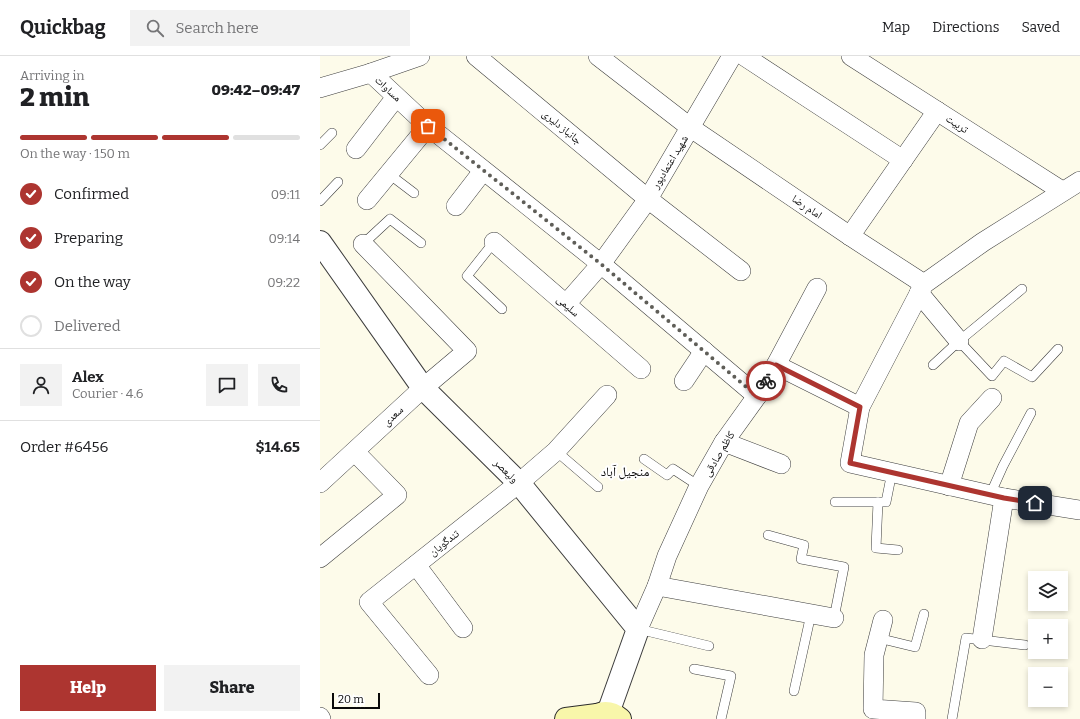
<!DOCTYPE html>
<meta charset="utf-8">
<style>
body{margin:0;font-family:Bitter,"Noto Naskh Arabic",serif;background:#f2f2f2;color:#202124;height:100vh;display:flex;flex-direction:column;font-size:15px;white-space:nowrap}
*{box-sizing:border-box;margin:0}
p{font-size:13px;color:#757577}
.icon{flex:none;width:22px;height:22px;fill:none;stroke:currentColor;stroke-width:2;stroke-linecap:round;stroke-linejoin:round}
.map{position:relative;flex:1;overflow:hidden}
.details{display:flex;flex-direction:column;background:#fff;width:320px}
.details>*{flex:none}
.controls{position:absolute;left:708px;top:515px;display:grid;gap:8px}
.controls a{display:grid;place-items:center;width:40px;height:40px;border-radius:0px;background:#fff;box-shadow:0 2px 6px #0003;font-size:20px}
.scale{position:absolute;left:12px;bottom:10px;width:48px;box-sizing:border-box;padding-left:4px;border:2px solid #0a0a0a;border-top:0;font-size:11px;line-height:14px;white-space:nowrap;color:#0a0a0a;-webkit-text-stroke:3px #fff;paint-order:stroke}
.pin{position:absolute;display:grid;place-items:center;width:34px;height:34px;color:#fff;margin:-17px;border-radius:8px;box-shadow:0 2px 6px #0006}
.courier{position:absolute;display:grid;place-items:center;width:40px;height:40px;margin:-20px;border:3px solid #ad3530;border-radius:50%;background:#fff;color:#222;box-shadow:0 1px 5px #0007}
.summary em{font-style:normal;font-weight:800}
.summary div{display:flex;flex-direction:column-reverse}
.summary{display:flex;align-items:center;justify-content:space-between;height:68px;padding:0 20px}
h1{font-size:26px;font-weight:800;line-height:30px}
.bar{display:grid;grid-template-columns:repeat(4,1fr);gap:6px 4px;align-content:center;height:48px;padding:0 20px}
.bar i{height:5px;border-radius:3px;background:#e0e0e0}
.bar .current{background:#ad3530}
.bar p{grid-column:span 4}
.line{display:flex;align-items:center;gap:10px;padding:0 20px;border-top:1px solid #e0e0e0}
.line div{flex:1}
.round{display:grid;place-items:center;flex:none;width:42px;height:42px;border-radius:0px;background:#f2f2f2}
ol{padding:0 20px;list-style:none}
li{display:flex;align-items:center;gap:12px;height:44px}
li p{margin-inline-start:auto}
li .icon{padding:4px;border-radius:50%;background:#ad3530;color:#fff;stroke-width:4}
li:last-child{color:#757577}
li i{width:22px;height:22px;border:2px solid #e0e0e0;border-radius:50%}
.primary-button{display:flex;gap:8px;margin-top:auto;padding:8px 20px}
.primary-button a{flex:1;height:46px;border-radius:0px;background:#ad3530;color:#fff;font-size:16px;font-weight:800;line-height:46px;text-align:center}
.primary-button a+a{background:#f2f2f2;color:#202124}
header{display:flex;align-items:center;gap:24px;box-sizing:border-box;height:56px;padding:0 20px;background:#fff;border-bottom:1px solid #e0e0e0}
header strong{font-size:19px}
nav{display:flex;gap:22px;margin-inline-start:auto;font-size:14px}
.search{width:280px;height:36px;background:#f2f2f2;display:flex;align-items:center;gap:10px;box-sizing:border-box;padding:0 14px;border-radius:0px;color:#757577;font-size:15px}
main{display:flex;flex:1;min-height:0}
.map>svg:first-child{display:block}
.lines{fill:none;stroke-linecap:round;stroke-linejoin:round}
.service-casing{stroke:#3d3d3d;stroke-width:10}
.minor-casing{stroke:#3d3d3d;stroke-width:20}
.tertiary-casing{stroke:#3d3d3d;stroke-width:24}
.secondary-casing{stroke:#2c2c2c;stroke-width:24}
.service{stroke:#fff;stroke-width:9}
.minor{stroke:#fff;stroke-width:19}
.tertiary{stroke:#fff;stroke-width:22}
.secondary{stroke:#f8f6aa;stroke-width:22}
.done{stroke:#5f5e58;stroke-width:4;stroke-dasharray:0 7.2}
.route{stroke:#ad3530;stroke-width:5}
.labels{text-anchor:middle;dominant-baseline:central;stroke-width:4;stroke-linejoin:round;paint-order:stroke}
.street-label{font-size:11px;fill:#0a0a0a;stroke:#fff}
.quarter-label{font-size:13px;fill:#0a0a0a;stroke:#fff}
</style>
<header>
<strong>Quickbag</strong>
<div class="search"><svg class="icon" aria-label="search" viewBox="0 0 24 24"><circle cx="10" cy="10" r="6"/><path d="M15 15l6 6"/></svg>Search here</div>
<nav><a>Map</a><a>Directions</a><a>Saved</a></nav>
</header>
<main>
<section class="details">
<div class="summary"><div><h1>2 min</h1><p>Arriving in</p></div><em>09:42–09:47</em></div>
<div class="bar"><i class="current"></i><i class="current"></i><i class="current"></i><i></i><p>On the way · 150 m</p></div>
<ol>
<li><svg class="icon" aria-label="check" viewBox="0 0 24 24"><path d="M5 12l5 5 9-10"/></svg>Confirmed<p>09:11</p></li>
<li><svg class="icon" aria-label="check" viewBox="0 0 24 24"><path d="M5 12l5 5 9-10"/></svg>Preparing<p>09:14</p></li>
<li><svg class="icon" aria-label="check" viewBox="0 0 24 24"><path d="M5 12l5 5 9-10"/></svg>On the way<p>09:22</p></li>
<li><i></i>Delivered</li>
</ol>
<div class="line" style="height:72px"><a class="round"><svg class="icon" aria-label="person" viewBox="0 0 24 24"><circle cx="12" cy="8" r="4"/><path d="M4 21q1-7 8-7t8 7"/></svg></a><div><b>Alex</b><p>Courier · 4.6</p></div><a class="round"><svg class="icon" aria-label="chat" viewBox="0 0 24 24"><path d="M4 5h16v11H9l-5 4z"/></svg></a><a class="round"><svg class="icon" aria-label="phone" viewBox="0 0 24 24"><path d="M5 4h4l2 5-3 2q2 4 5 5l2-3 5 2v4C11 20 4 13 5 4z"/></svg></a></div>
<div class="line" style="height:52px"><div>Order #6456</div><b>$14.65</b></div>
<div class="primary-button"><a>Help</a><a>Share</a></div>
</section>
<div class="map">
<svg width="760" height="663" viewBox="0 0 760 663">
<rect width="100%" height="100%" fill="#fdfbea"/>
<g class="lines">
<defs>
<g id="service">
<polyline points="0,89 12,77"/>
<polyline points="69,118 94,137"/>
<polyline points="0,145 18,126"/>
<polyline points="174,186 147,220 182,253"/>
<polyline points="43,188 70,163 101,187"/>
<polyline points="639,285 672,320 684,305 712,321 738,293"/>
<polyline points="613,309 639,285 702,233"/>
<polyline points="236,395 278,431"/>
<polyline points="324,403 347,419 353,413 379,430"/>
<polyline points="670,439 683,410 711,357"/>
<polyline points="515,446 566,446 572,416"/>
<polyline points="558,446 556,492 578,494"/>
<polyline points="448,479 484,489 481,503 524,511 514,562"/>
<polyline points="318,573 389,590"/>
<polyline points="558,582 595,591 604,558"/>
<polyline points="374,613 411,620 401,663"/>
<polyline points="474,635 491,558"/>
<polyline points="632,663 646,582 705,589"/>
</g>
<g id="minor">
<polyline points="156,0 328,143 421,215"/>
<polyline points="278,0 371,72 530,180 604,228"/>
<polyline points="424,0 583,104"/>
<polyline points="531,0 742,135"/>
<polyline points="51,17 108,70 281,208 437,340"/>
<polyline points="0,32 51,17 100,0"/>
<polyline points="36,93 76,41"/>
<polyline points="760,125 663,186 604,228 540,351 530,407 684,442 760,454"/>
<polyline points="47,144 108,70"/>
<polyline points="136,150 163,115"/>
<polyline points="530,180 617,55"/>
<polyline points="174,186 321,313"/>
<polyline points="599,237 639,285"/>
<polyline points="246,248 281,208 328,143 412,0"/>
<polyline points="456,309 540,351"/>
<polyline points="364,325 384,295"/>
<polyline points="404,386 461,408"/>
<polyline points="0,427 103,332 147,295 43,188"/>
<polyline points="629,430 649,367 672,342"/>
<polyline points="0,502 77,439 35,396"/>
<polyline points="96,509 143,572"/>
<polyline points="337,530 514,562"/>
<polyline points="563,564 554,599 553,653 596,656 596,663"/>
<polyline points="318,573 337,530 347,500 379,430 404,386 437,340 456,309 497,232"/>
<polyline points="662,583 684,442"/>
<polyline points="109,619 49,546 199,427 236,395 287,339"/>
<polyline points="0,661 1,663"/>
</g>
<polyline id="tertiary" points="0,186 103,332 199,427 318,573 288,657"/>
<g id="secondary">
<polyline points="246,663 277,659"/>
<path d="M272,663C281,655 290,655 300,663"/>
</g>
</defs>
<use href="#service" class="service-casing"/>
<use href="#minor" class="minor-casing"/>
<use href="#tertiary" class="tertiary-casing"/>
<use href="#secondary" class="secondary-casing"/>
<use href="#service" class="service"/>
<use href="#minor" class="minor"/>
<use href="#tertiary" class="tertiary"/>
<use href="#secondary" class="secondary"/>
</g>
<g class="lines">
<polyline class="done" points="108,70 281,208 437,340 446,325"/>
<polyline class="route" points="446,325 456,309 540,351 530,407 684,442 715,447"/>
</g>
<g class="labels">
<g class="street-label">
<text transform="translate(68 33) rotate(43)">مساوات</text>
<text transform="translate(637 68) rotate(33)">تربیت</text>
<text transform="translate(242 71) rotate(40)">جانباز دلیری</text>
<text transform="translate(350 106) rotate(-59)">شهید اعتمادپور</text>
<text transform="translate(487 151) rotate(34)">امام رضا</text>
<text transform="translate(248 250) rotate(41)">سلیمی</text>
<text transform="translate(73 360) rotate(-43)">سعدی</text>
<text transform="translate(399 398) rotate(-59)">کاظم صادقی</text>
<text transform="translate(186 415) rotate(45)">ولیعصر</text>
<text transform="translate(124 487) rotate(-38)">تندگویان</text>
</g>
<g class="quarter-label">
<text x="305" y="415">منجیل آباد</text>
</g>
</g>
</svg>
<div class="controls">
<a><svg class="icon" aria-label="layers" viewBox="0 0 24 24"><path d="M12 4l9 5-9 5-9-5zM3 14l9 5 9-5"/></svg></a>
<a>+</a>
<a>−</a>
</div>
<div class="scale">20 m</div>
<div class="pin" style="left:108px;top:70px;background:#ea580c"><svg class="icon" aria-label="bag" viewBox="0 0 24 24"><path d="M5 8h14l-1 12H6zM9 8a3 3 0 0 1 6 0"/></svg></div>
<div class="pin" style="left:715px;top:447px;background:#1f2937"><svg class="icon" aria-label="home" viewBox="0 0 24 24"><path d="M3 11l9-7 9 7M6 9v11h12V9"/></svg></div>
<div class="courier" style="left:446px;top:325px"><svg class="icon" aria-label="bike" viewBox="0 0 24 24"><circle cx="6" cy="16" r="4"/><circle cx="18" cy="16" r="4"/><path d="M6 16l4-8h5l3 8M10 8l3 8H6M13 5h3"/></svg></div>
</div>
</main>
